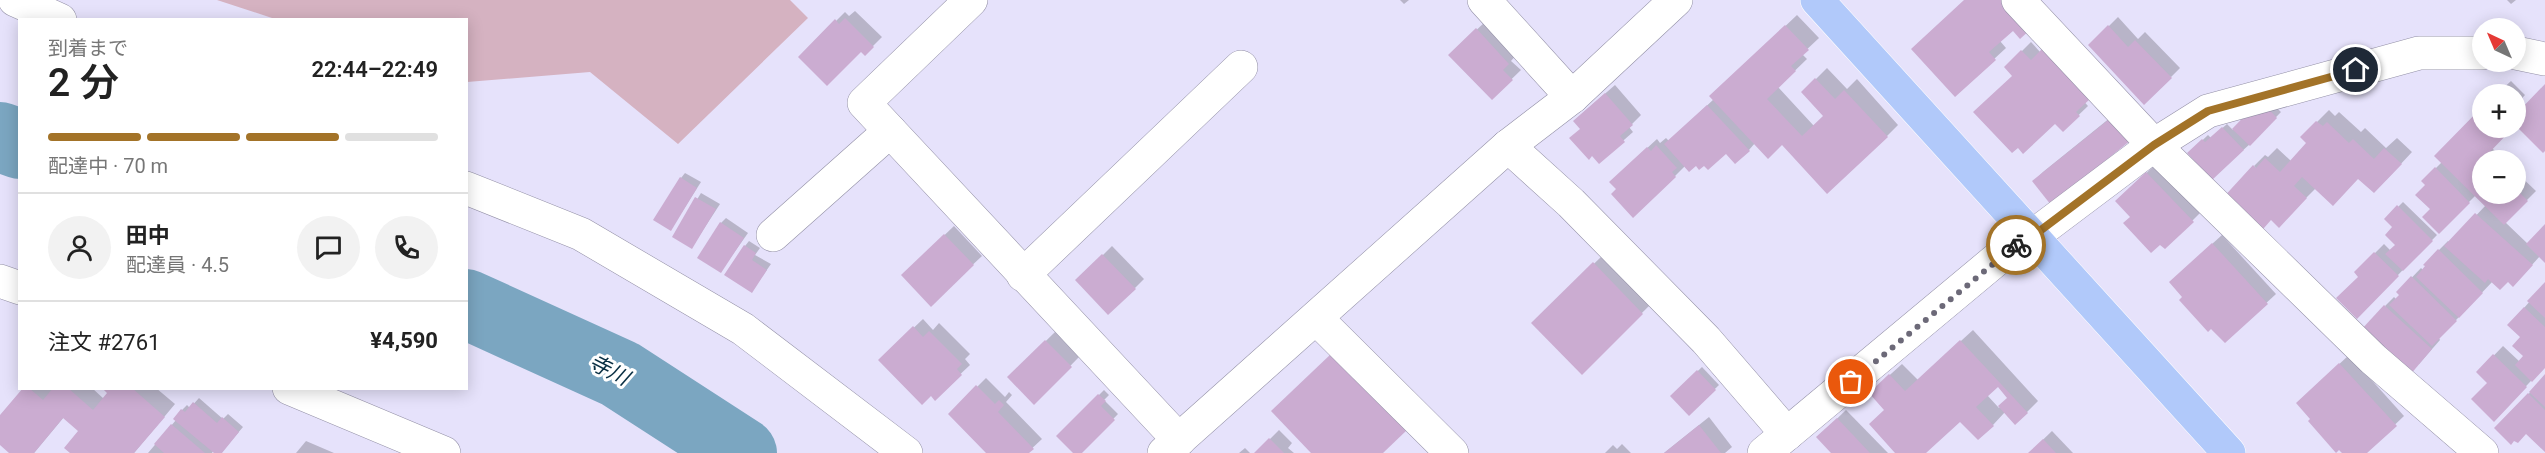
<!DOCTYPE html>
<html lang="ja">
<meta charset="utf-8">
<style>
body{margin:0;font-family:Roboto,"Noto Sans JP",sans-serif;background:#f2f2f2;color:#222;height:100vh;display:flex;flex-direction:column;font-size:22px;white-space:nowrap}
*{box-sizing:border-box;margin:0}
p{font-size:20px;color:#767676}
.icon{flex:none;width:33px;height:33px;fill:none;stroke:currentColor;stroke-width:2;stroke-linecap:round;stroke-linejoin:round}
.map{position:relative;flex:1;overflow:hidden}
.drawer{position:absolute;left:18px;top:18px;width:450px;height:372px;display:flex;flex-direction:column;background:#fff;border-radius:0px;box-shadow:0 3px 15px #0003}
.drawer>*{flex:none}
.needle{width:39px;rotate:316deg}
.buttons{position:absolute;left:2472px;top:18px;display:grid;gap:12px}
.buttons a{display:grid;place-items:center;width:54px;height:54px;border-radius:50%;background:#fff;box-shadow:0 3px 15px #0003;font-size:30px}
.pin{position:absolute;display:grid;place-items:center;width:51px;height:51px;color:#fff;margin:-26px;border:3px solid #fff;border-radius:50%;box-shadow:0 2px 6px #0007}
.courier{position:absolute;display:grid;place-items:center;width:60px;height:60px;margin:-30px;border:4px solid #a37328;border-radius:50%;background:#fff;color:#222;box-shadow:0 2px 8px #0007}
.overview em{font-style:normal;font-weight:600}
.overview div{display:flex;flex-direction:column-reverse}
.overview{display:flex;align-items:center;justify-content:space-between;height:102px;padding:0 30px}
h1{font-size:39px;font-weight:600;line-height:45px}
.bar{display:grid;grid-template-columns:repeat(4,1fr);gap:9px 6px;align-content:center;height:72px;padding:0 30px}
.bar i{height:8px;border-radius:4px;background:#e0e0e0}
.bar .selected{background:#a37328}
.bar p{grid-column:span 4}
.line{display:flex;align-items:center;gap:15px;padding:0 30px;border-top:2px solid #e0e0e0}
.line div{flex:1}
.round{display:grid;place-items:center;flex:none;width:63px;height:63px;border-radius:32px;background:#f2f2f2}
.map>svg:first-child{display:block}
.green{fill:#d5b2c1}
.shadow{fill:#0003;fill-rule:evenodd}
.lines{fill:none;stroke-linecap:round;stroke-linejoin:round}
.river{stroke:#7ba6c1;stroke-width:70}
.building{fill:#cbacd1}
.street-casing{stroke:#9390a6;stroke-width:34}
.highway-casing{stroke:#fff;stroke-width:34}
.street{stroke:#fff;stroke-width:33}
.highway{stroke:#b1c9fa;stroke-width:33}
.done{stroke:#6c6978;stroke-width:6;stroke-dasharray:0 10.8}
.route{stroke:#a37328;stroke-width:8}
.labels{text-anchor:middle;dominant-baseline:central;stroke-width:6;stroke-linejoin:round;paint-order:stroke}
.water-label{font-size:21px;font-style:italic;fill:#092f43;stroke:#fff}
</style>
<div class="map">
<svg width="2545" height="453" viewBox="0 0 2545 453">
<rect width="100%" height="100%" fill="#e6e2fb"/>
<polygon class="green" points="217,0 790,0 808,18 678,144 590,72 467,82 466,20 275,19"/>
<g class="shadow">
<polygon points="1400,0 1409,0 1404,4"/>
<polygon points="1966,0 2013,29 2000,41 2006,48 1955,95"/>
<polygon points="2507,0 2516,0 2511,4"/>
<polygon points="855,11 882,37 865,54 861,50 800,57 845,12 849,16"/>
<polygon points="1797,15 1819,38 1802,54 1807,59 1778,87 1814,126 1825,116 1803,92 1827,68 1847,89 1857,79 1898,125 1887,136 1755,143 1749,150 1726,152 1686,165 1675,176 1618,189 1620,173 1657,139 1660,143 1666,138 1669,141 1714,99 1723,85"/>
<polygon points="2118,17 2138,39 2145,32 2180,68 2171,77 2090,45"/>
<polygon points="1486,21 1517,54 1511,61 1521,70 1492,98 1450,55"/>
<polygon points="2031,42 2088,106 2063,130 2006,67"/>
<polygon points="2511,81 2525,95 2516,105 2516,94 2497,94"/>
<polygon points="1615,85 1641,115 1629,127 1633,132 1599,162 1581,128 1584,112"/>
<polygon points="2265,97 2281,112 2250,144 2212,178 2189,153 2208,135 2211,138 2227,124 2233,130"/>
<polygon points="2121,109 2130,139 2034,181 2043,172"/>
<polygon points="2329,110 2335,116 2339,112 2361,132 2365,128 2386,148 2397,138 2412,152 2386,180 2359,177 2316,188 2290,214 2254,166 2265,155 2268,157 2277,148 2291,161 2308,143 2302,137"/>
<polygon points="2482,110 2482,128 2512,128 2492,148 2504,160 2482,160 2482,194 2516,194 2516,172 2536,191 2505,222 2528,244 2545,227 2545,261 2540,256 2522,276 2508,280 2493,281 2439,338 2440,340 2419,364 2385,306 2394,297 2397,300 2402,295 2398,292 2421,268 2424,271 2428,266 2425,264 2448,241 2450,243 2486,205 2476,195 2439,232 2427,185 2423,181 2442,162 2436,156"/>
<polygon points="2156,164 2201,212 2192,221 2126,192"/>
<polygon points="685,173 701,182 671,229 681,178"/>
<polygon points="701,193 720,204 692,247 674,237"/>
<polygon points="2403,202 2437,235 2357,317 2360,276 2356,272 2384,244 2391,251 2397,244 2394,227 2386,219"/>
<polygon points="726,218 748,233 721,271 721,223"/>
<polygon points="954,226 982,256 931,304 903,275"/>
<polygon points="2222,235 2276,294 2225,341 2184,297 2180,273"/>
<polygon points="749,241 760,248 755,255 771,264 752,291 745,246"/>
<polygon points="1112,246 1144,279 1135,288 1078,280"/>
<polygon points="1603,255 1651,304 1582,372 1533,323"/>
<polygon points="2545,284 2545,366 2494,420 2489,383 2478,372 2503,346 2520,362 2526,356 2522,337 2509,325"/>
<polygon points="923,319 933,330 939,323 970,354 965,359 970,365 935,398 880,360"/>
<path d="M1973,330L2038,401L2027,412H2005L1993,425L1960,420L1924,453H1897L1886,410L1882,382L1902,364L1918,380ZM1998,385L2009,398L1999,408L1987,395Z"/>
<polygon points="1055,332 1079,357 1034,403 1009,377"/>
<polygon points="2349,355 2404,416 2365,453 2344,453 2312,419 2307,394"/>
<polygon points="1702,367 1719,385 1689,414 1672,396"/>
<polygon points="2545,377 2545,450 2526,432 2496,428"/>
<polygon points="986,378 1005,397 1009,392 1012,395 1006,402 1042,439 1027,453 988,453 950,414"/>
<polygon points="25,388 92,388 104,399 109,393 104,388 156,388 175,404 134,453 72,453 80,431 64,417 34,453 12,453 0,443 0,417"/>
<polygon points="1104,390 1109,395 1104,400 1118,414 1080,453 1075,453 1058,436"/>
<polygon points="199,398 223,419 228,414 243,427 221,453 213,451 212,453 148,453 176,420 182,410 187,405 190,408"/>
<polygon points="1846,410 1888,453 1833,453 1818,437"/>
<polygon points="1709,417 1732,447 1725,453 1664,453"/>
<polygon points="1279,430 1292,443 1288,448 1294,453 1256,453"/>
<polygon points="2052,431 2073,453 2029,453"/>
<polygon points="306,441 334,453 296,453"/>
<polygon points="1622,444 1631,453 1605,453 1613,445 1617,449"/>
<polygon points="1245,448 1250,453 1239,453"/>
</g>
<g class="lines">
<g class="river">
<polyline points="0,137 20,144"/>
<polyline points="466,304 620,374 742,453"/>
</g>
</g>
<g class="building">
<polygon points="1964,0 2006,0 2032,28 2020,39 2013,31 1989,52 1996,60 1955,97 1911,49"/>
<polygon points="845,18 874,47 865,56 861,52 827,86 798,57 835,19 839,24"/>
<polygon points="1785,25 1809,50 1791,66 1796,71 1767,99 1802,136 1823,116 1801,92 1815,78 1835,99 1844,90 1888,137 1827,194 1782,145 1768,159 1709,96"/>
<polygon points="2108,25 2128,47 2135,40 2172,78 2144,105 2088,45"/>
<polygon points="1476,28 1509,64 1503,70 1513,80 1492,100 1448,55"/>
<polygon points="2042,49 2090,99 2076,112 2080,116 2063,132 2055,124 2023,154 2018,148 2012,153 1973,112 2012,76 2004,67 2021,50 2031,60"/>
<polygon points="2545,84 2545,151 2543,153 2516,126 2516,114"/>
<polygon points="2505,85 2515,94 2495,94"/>
<polygon points="1605,93 1633,125 1620,136 1625,142 1599,164 1592,156 1589,160 1569,138 1580,129 1573,121"/>
<polygon points="2260,100 2277,118 2250,146 2232,129"/>
<polygon points="1707,105 1750,151 1735,164 1726,154 1708,170 1704,166 1699,170 1696,166 1689,172 1664,144"/>
<polygon points="2482,107 2482,128 2513,128 2484,158 2486,160 2482,160 2482,194 2516,194 2516,189 2528,201 2504,225 2434,156"/>
<polygon points="2112,117 2131,140 2051,205 2032,181"/>
<polygon points="2316,121 2323,126 2327,122 2349,143 2353,139 2374,159 2384,148 2402,164 2374,193 2358,179 2333,206 2302,177 2294,186 2307,198 2279,228 2271,220 2257,236 2220,201 2253,165 2256,168 2265,158 2280,172 2306,143 2300,137"/>
<polygon points="2222,127 2244,150 2212,180 2187,153 2202,139 2205,142"/>
<polygon points="1656,145 1677,168 1672,172 1676,177 1633,218 1611,194 1616,189 1609,182 1647,147 1651,151"/>
<polygon points="2435,167 2470,203 2439,234 2422,217 2430,209 2415,195 2425,185 2421,181"/>
<polygon points="2146,172 2194,222 2165,249 2160,245 2151,253 2123,223 2130,217 2115,201"/>
<polygon points="680,177 697,188 671,231 653,220"/>
<polygon points="695,197 716,209 692,249 672,237"/>
<polygon points="2397,205 2433,241 2403,271 2385,254 2395,245 2385,235 2392,227 2384,219"/>
<polygon points="2475,213 2533,265 2513,287 2508,282 2500,290 2488,279 2485,283 2444,246"/>
<polygon points="720,222 744,238 721,273 697,258"/>
<polygon points="2545,224 2545,263 2526,244"/>
<polygon points="944,234 974,265 931,307 901,275"/>
<polygon points="2212,243 2268,304 2225,343 2211,329 2208,332 2179,300 2182,297 2169,282"/>
<polygon points="744,245 756,253 752,260 767,270 752,293 724,275"/>
<polygon points="2438,249 2483,293 2459,318 2416,277 2425,266 2423,265"/>
<polygon points="2374,252 2399,276 2357,319 2336,298 2358,277 2354,272"/>
<polygon points="1102,254 1136,289 1108,315 1075,280"/>
<polygon points="1593,262 1643,314 1582,375 1531,323"/>
<polygon points="2411,276 2457,321 2432,346 2389,305 2399,295 2396,292"/>
<polygon points="2545,282 2545,318 2527,301"/>
<polygon points="2384,305 2432,349 2410,375 2361,330"/>
<polygon points="2524,307 2545,327 2545,368 2532,382 2515,365 2523,356 2512,346 2520,337 2507,325"/>
<polygon points="913,326 923,337 929,331 962,364 957,369 962,375 935,401 931,396 922,405 878,360"/>
<polygon points="1045,340 1072,367 1034,405 1007,377"/>
<polygon points="1960,340 2028,413 2015,425 1998,406 2007,398 1998,387 1976,407 1994,426 1978,440 1960,422 1926,453 1895,453 1869,424 1884,410 1869,393 1889,374 1905,391"/>
<polygon points="1332,353 1407,430 1383,453 1311,453 1271,411"/>
<polygon points="2493,354 2527,387 2494,422 2471,399 2487,383 2476,372"/>
<polygon points="2339,363 2397,426 2367,453 2342,453 2339,450 2336,453 2308,421 2310,419 2296,403"/>
<polygon points="1697,370 1716,390 1689,416 1670,396"/>
<polygon points="2545,374 2545,407 2529,392"/>
<polygon points="976,385 995,404 999,400 1004,405 998,412 1034,449 1029,453 986,453 948,414"/>
<polygon points="23,388 29,388 43,400 53,388 68,388 93,410 107,393 102,388 132,388 165,417 134,453 70,453 64,448 78,431 63,418 34,453 9,453 0,445 0,415"/>
<polygon points="2528,393 2545,410 2545,452 2526,434 2518,443 2514,441 2511,445 2494,428"/>
<polygon points="1098,394 1106,401 1101,406 1115,420 1082,453 1073,453 1056,436"/>
<polygon points="193,402 217,423 222,417 239,432 222,453 214,453 173,419 181,409 185,412"/>
<polygon points="1837,418 1870,453 1831,453 1816,437"/>
<polygon points="171,424 205,453 164,453 154,444"/>
<polygon points="1699,425 1721,453 1664,453"/>
<polygon points="1269,438 1284,453 1254,453"/>
<polygon points="2043,439 2056,453 2028,453"/>
</g>
<g class="lines">
<defs>
<g id="street">
<polyline points="15,0 60,20"/>
<polyline points="971,0 864,103 1179,440"/>
<polyline points="1484,0 1572,97"/>
<polyline points="2018,0 2154,145 2373,359 2482,453"/>
<polyline points="2516,53 2545,59"/>
<polyline points="1508,146 1571,203 1706,340 1787,434 2009,249 2033,236 2154,145 2208,111 2419,53 2482,53"/>
<polyline points="466,188 581,234 743,329 906,453"/>
<polyline points="773,235 890,131"/>
<polyline points="1023,275 1241,67"/>
<polyline points="0,281 20,288"/>
<polyline points="1316,318 1452,453"/>
<polyline points="289,388 444,453"/>
<polyline points="1164,453 1508,146 1572,97 1676,0"/>
<polyline points="1764,453 1787,434"/>
</g>
<polyline id="highway" points="1817,0 2229,453"/>
</defs>
<use href="#street" class="street-casing"/>
<use href="#highway" class="highway-casing"/>
<use href="#street" class="street"/>
<use href="#highway" class="highway"/>
</g>
<g class="lines">
<polyline class="done" points="1851,382 2016,245"/>
<polyline class="route" points="2016,245 2033,236 2154,145 2208,111 2356,70"/>
</g>
<g class="labels">
<g class="water-label">
<text transform="translate(609 370) rotate(27)">寺川</text>
</g>
</g>
</svg>
<div class="buttons">
<a><svg class="needle" viewBox="-14 -14 28 28"><path d="M0-13l5 13h-10z" fill="#e53935"/><path d="M0 13l5-13h-10z" fill="#767676"/></svg></a>
<a>+</a>
<a>−</a>
</div>
<div class="pin" style="left:1851px;top:382px;background:#ea580c"><svg class="icon" aria-label="bag" viewBox="0 0 24 24"><path d="M5 8h14l-1 12H6zM9 8a3 3 0 0 1 6 0"/></svg></div>
<div class="pin" style="left:2356px;top:70px;background:#1f2937"><svg class="icon" aria-label="home" viewBox="0 0 24 24"><path d="M3 11l9-7 9 7M6 9v11h12V9"/></svg></div>
<div class="courier" style="left:2016px;top:245px"><svg class="icon" aria-label="bike" viewBox="0 0 24 24"><circle cx="6" cy="16" r="4"/><circle cx="18" cy="16" r="4"/><path d="M6 16l4-8h5l3 8M10 8l3 8H6M13 5h3"/></svg></div>
<section class="drawer">
<div class="overview"><div><h1>2 分</h1><p>到着まで</p></div><em>22:44–22:49</em></div>
<div class="bar"><i class="selected"></i><i class="selected"></i><i class="selected"></i><i></i><p>配達中 · 70 m</p></div>
<div class="line" style="height:108px"><a class="round"><svg class="icon" aria-label="person" viewBox="0 0 24 24"><circle cx="12" cy="8" r="4"/><path d="M4 21q1-7 8-7t8 7"/></svg></a><div><b>田中</b><p>配達員 · 4.5</p></div><a class="round"><svg class="icon" aria-label="chat" viewBox="0 0 24 24"><path d="M4 5h16v11H9l-5 4z"/></svg></a><a class="round"><svg class="icon" aria-label="phone" viewBox="0 0 24 24"><path d="M5 4h4l2 5-3 2q2 4 5 5l2-3 5 2v4C11 20 4 13 5 4z"/></svg></a></div>
<div class="line" style="height:78px"><div>注文 #2761</div><b>¥4,590</b></div>
</section>
</div>
